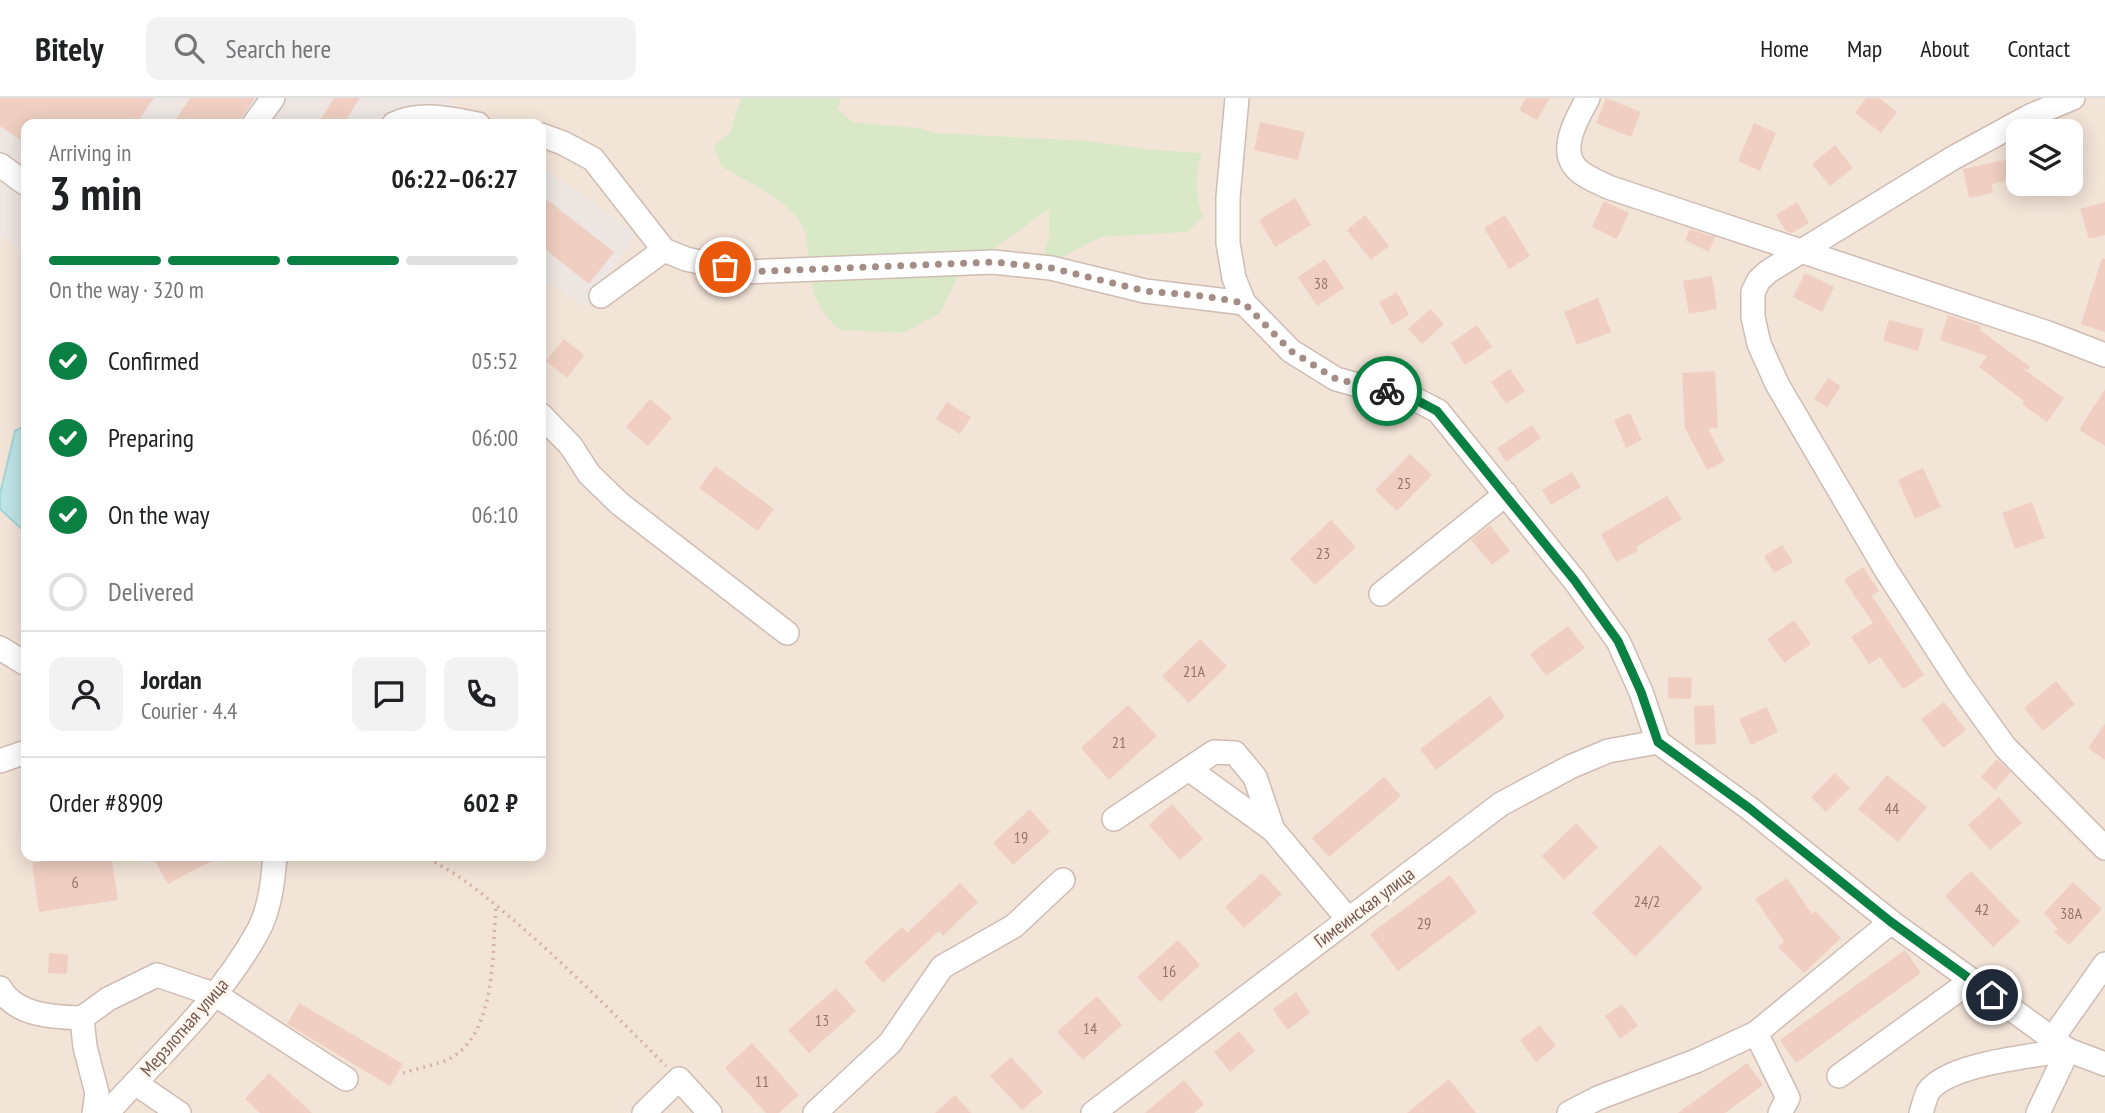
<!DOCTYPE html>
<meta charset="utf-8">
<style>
body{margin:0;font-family:"PT Sans Narrow",sans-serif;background:#f2f2f2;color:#202124;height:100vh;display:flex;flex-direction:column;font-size:26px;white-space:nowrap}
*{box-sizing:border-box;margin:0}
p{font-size:23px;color:#757577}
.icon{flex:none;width:38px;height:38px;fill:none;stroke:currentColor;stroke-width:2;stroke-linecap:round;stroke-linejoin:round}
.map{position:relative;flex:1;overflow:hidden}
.side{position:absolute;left:21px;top:21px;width:525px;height:742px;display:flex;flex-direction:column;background:#fff;border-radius:14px;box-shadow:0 4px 18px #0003}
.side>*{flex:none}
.fabs{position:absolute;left:2006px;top:21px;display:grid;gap:14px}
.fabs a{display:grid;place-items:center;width:77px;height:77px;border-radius:14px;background:#fff;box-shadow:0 4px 18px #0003;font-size:35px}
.pin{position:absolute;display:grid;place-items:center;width:60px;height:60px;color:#fff;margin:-30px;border:4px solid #fff;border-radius:50%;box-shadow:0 2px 7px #0007}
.courier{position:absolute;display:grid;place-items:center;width:70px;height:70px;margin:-35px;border:5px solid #0b8043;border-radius:50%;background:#fff;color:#222;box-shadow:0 2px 9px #0007}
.headline em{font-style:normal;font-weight:800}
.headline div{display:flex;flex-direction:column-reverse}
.headline{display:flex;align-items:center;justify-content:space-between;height:119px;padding:0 28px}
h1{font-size:46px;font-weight:800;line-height:52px}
.bar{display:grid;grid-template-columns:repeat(4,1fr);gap:10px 7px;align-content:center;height:84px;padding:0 28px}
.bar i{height:9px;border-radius:5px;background:#e0e0e0}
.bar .active{background:#0b8043}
.bar p{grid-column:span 4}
.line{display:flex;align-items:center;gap:18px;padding:0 28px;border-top:2px solid #e0e0e0}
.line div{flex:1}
.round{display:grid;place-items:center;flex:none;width:74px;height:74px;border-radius:14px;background:#f2f2f2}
ol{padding:0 28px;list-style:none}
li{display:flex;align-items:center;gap:21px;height:77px}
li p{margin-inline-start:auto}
li .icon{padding:7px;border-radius:50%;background:#0b8043;color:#fff;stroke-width:4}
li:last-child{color:#757577}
li i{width:38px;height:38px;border:4px solid #e0e0e0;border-radius:50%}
header{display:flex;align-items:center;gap:42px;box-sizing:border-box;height:98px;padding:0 35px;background:#fff;border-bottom:2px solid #e0e0e0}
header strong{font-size:33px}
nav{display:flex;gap:38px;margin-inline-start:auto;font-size:24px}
.search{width:490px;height:63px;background:#f2f2f2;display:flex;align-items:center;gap:18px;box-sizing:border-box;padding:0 24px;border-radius:14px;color:#757577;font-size:26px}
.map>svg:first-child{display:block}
.residential{fill:#f3e4d8;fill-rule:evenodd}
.industrial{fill:#ede6e2}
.green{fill:#d9e9c8}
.water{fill:#bee4e5;stroke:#a5d4d6;stroke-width:2}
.building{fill:#f0cfc2}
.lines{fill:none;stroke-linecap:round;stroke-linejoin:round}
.minor-casing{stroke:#cfbcb2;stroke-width:26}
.path{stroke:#d5b2a5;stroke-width:3.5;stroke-dasharray:2 5;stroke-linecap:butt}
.minor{stroke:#fff;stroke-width:23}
.done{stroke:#a48d84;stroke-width:7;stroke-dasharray:0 12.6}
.route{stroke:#0b8043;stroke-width:9}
.labels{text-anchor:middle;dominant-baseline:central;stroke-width:6;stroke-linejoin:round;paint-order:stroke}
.number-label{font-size:16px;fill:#94756b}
.street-label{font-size:19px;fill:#75574e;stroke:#fef7f0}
</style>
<header>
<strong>Bitely</strong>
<div class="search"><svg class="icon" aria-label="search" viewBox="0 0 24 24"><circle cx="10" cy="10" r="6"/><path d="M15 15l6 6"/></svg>Search here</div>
<nav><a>Home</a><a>Map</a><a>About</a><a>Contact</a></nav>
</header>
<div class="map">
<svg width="2105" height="1015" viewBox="0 0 2105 1015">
<rect width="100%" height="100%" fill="#fcf2e9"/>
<path class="residential" d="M0,0H2105V1015H0ZM26,26H541V758H26ZM2018,33H2070V86H2018Z"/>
<g class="industrial">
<polygon points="0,0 446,0 482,26 26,26 26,159 0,136"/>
<polygon points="541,68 637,136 585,209 541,180"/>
</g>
<path class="green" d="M741,0H841L838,11L852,24L918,30L936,35L1089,43L1155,52L1202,55C1194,80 1195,94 1203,119L1187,134L1101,139L1062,159L1043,161L1049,138V111L960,175L940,215L903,235L840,232C811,205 812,192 808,155C807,149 807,140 805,134C793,102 748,85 721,68L714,48L730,35Z"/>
<polygon class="water" points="26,327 26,435 0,411 0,396 15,333"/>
<g class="building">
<polygon points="0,0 154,0 136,26 26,26 26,46 0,28"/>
<polygon points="190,0 255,0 237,26 173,26"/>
<polygon points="334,0 360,0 343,26 318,26"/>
<polygon points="1526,0 1550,0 1537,22 1519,12"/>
<polygon points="1606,0 1641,14 1631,39 1596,25"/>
<polygon points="1866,0 1879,0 1897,14 1881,35 1855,15"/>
<polygon points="1260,24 1305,34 1298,62 1254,52"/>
<polygon points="1754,25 1776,35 1760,73 1738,63"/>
<polygon points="1835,47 1853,70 1830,88 1812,66"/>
<polygon points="2018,59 2018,80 1992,86 1993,95 1969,100 1963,71"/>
<polygon points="541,97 614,154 589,186 541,148"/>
<polygon points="1295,100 1311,127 1275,149 1259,122"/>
<polygon points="1604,103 1629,115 1617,141 1592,129"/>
<polygon points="1797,104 1809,125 1792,135 1786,133 1776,117"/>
<polygon points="2105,104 2105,137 2089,141 2080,111"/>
<polygon points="1365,117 1389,148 1371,162 1347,132"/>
<polygon points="1505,117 1530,158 1509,171 1484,130"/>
<polygon points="1690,131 1715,139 1709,154 1685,142"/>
<polygon points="2102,160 2105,161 2105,234 2081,226"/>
<polygon points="1325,161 1344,190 1317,208 1298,179"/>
<polygon points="1805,175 1834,189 1822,214 1793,199"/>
<polygon points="1712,178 1717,211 1689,216 1683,183"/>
<polygon points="1397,194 1409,217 1392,227 1379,204"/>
<polygon points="1598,200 1611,234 1577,247 1564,214"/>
<polygon points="1430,211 1444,226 1422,246 1408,231"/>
<polygon points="1948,217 1981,228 1980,232 2030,269 2028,272 2022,270 2064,300 2047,324 2022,306 2024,303 1979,269 1987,258 1940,242"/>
<polygon points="1889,222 1924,231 1918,253 1883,243"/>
<polygon points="1477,227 1492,249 1465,267 1451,245"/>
<polygon points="564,241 584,257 567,280 546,263"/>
<polygon points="1510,271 1525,293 1506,306 1491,284"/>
<polygon points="1715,273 1718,330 1708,331 1725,363 1707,372 1685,330 1682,275"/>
<polygon points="1828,280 1841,288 1827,309 1814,301"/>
<polygon points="2105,291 2105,348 2079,332"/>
<polygon points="650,301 672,320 648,348 626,329"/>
<polygon points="947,304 971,319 960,336 936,321"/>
<polygon points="1630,315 1642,342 1626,350 1614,322"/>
<polygon points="1532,327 1541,340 1506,364 1497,350"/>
<polygon points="1410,356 1432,377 1397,413 1375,392"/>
<polygon points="715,368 774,411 758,433 699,390"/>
<polygon points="1923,370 1941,409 1915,421 1898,382"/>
<polygon points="1572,374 1581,389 1551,407 1542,392"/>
<polygon points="1667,398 1682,421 1636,449 1638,453 1616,464 1601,436"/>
<polygon points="2032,404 2045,440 2015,451 2002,415"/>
<polygon points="1331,422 1356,449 1315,487 1290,461"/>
<polygon points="1490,427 1510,453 1492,467 1471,442"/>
<polygon points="1782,447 1793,464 1774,475 1764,458"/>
<polygon points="1863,469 1879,493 1872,498 1924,577 1903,591 1880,559 1869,566 1851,539 1873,525 1844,482"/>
<polygon points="1794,522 1811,546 1784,565 1767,541"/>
<polygon points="1568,528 1585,550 1546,578 1530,556"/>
<polygon points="1200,541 1227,568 1189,605 1162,578"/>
<polygon points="1668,579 1692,580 1691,601 1668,600"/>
<polygon points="2056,583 2075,606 2043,633 2024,610"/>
<polygon points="1490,598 1505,619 1436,672 1420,651"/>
<polygon points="1944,604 1966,632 1943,650 1921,621"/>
<polygon points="1128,607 1157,638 1109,682 1081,650"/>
<polygon points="1714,607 1716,646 1695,647 1694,608"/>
<polygon points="1767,609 1778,634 1751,647 1739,621"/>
<polygon points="2105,626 2105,662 2088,650"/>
<polygon points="1997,661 2011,674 1995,692 1981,679"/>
<polygon points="1835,675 1850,690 1826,714 1811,699"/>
<polygon points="1887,677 1927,709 1898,744 1858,711"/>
<polygon points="1384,679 1401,698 1329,759 1312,740"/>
<polygon points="1999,699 2022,725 1990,752 1968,727"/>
<polygon points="1172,706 1203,741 1180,762 1149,727"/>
<polygon points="1030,711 1050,734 1013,767 993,745"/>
<polygon points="1576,725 1598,749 1564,782 1542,758"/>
<polygon points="1660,747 1703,790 1635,859 1592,815"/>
<polygon points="84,758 111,758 118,802 39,814 32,765"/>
<polygon points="152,758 221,758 168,786"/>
<polygon points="1971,773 2020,824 1993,849 1945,798"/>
<polygon points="1262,775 1282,796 1244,830 1225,809"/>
<polygon points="1450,777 1477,814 1398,873 1370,836"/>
<polygon points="1787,780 1812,816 1815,813 1841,840 1804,875 1778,849 1784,843 1755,801"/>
<polygon points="2073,784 2102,811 2069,847 2054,834 2058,831 2044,815"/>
<polygon points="960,785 978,804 943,838 939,833 883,885 864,864 902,829 907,835"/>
<polygon points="1178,842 1200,867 1160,904 1137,879"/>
<polygon points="1905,852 1921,875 1796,965 1780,942"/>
<polygon points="49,855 68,856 67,876 48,875"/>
<polygon points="836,890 856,913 809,955 788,932"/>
<polygon points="1296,894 1310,915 1287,932 1273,911"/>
<polygon points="1097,898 1122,927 1083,962 1057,934"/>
<polygon points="299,905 403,966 390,988 287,926"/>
<polygon points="1622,906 1638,928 1620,941 1605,918"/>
<polygon points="1540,927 1556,948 1536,964 1520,942"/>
<polygon points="1239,933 1255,953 1230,974 1214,954"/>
<polygon points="752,945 799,997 779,1015 766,1015 725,970"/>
<polygon points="1011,959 1043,994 1022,1012 990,978"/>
<polygon points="1747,965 1763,987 1725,1015 1678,1015"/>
<polygon points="269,975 312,1015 260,1015 245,1001"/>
<polygon points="1449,981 1476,1015 1407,1015"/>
<polygon points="1184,982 1204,1006 1194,1015 1145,1015"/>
<polygon points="955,997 971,1015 935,1015"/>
</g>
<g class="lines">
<defs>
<g id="minor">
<polyline points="1237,0 1228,100 1228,145 1234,180 1244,205 1291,253 1336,281 1372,291 1405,296 1438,313 1575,483 1618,543 1641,594 1658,644"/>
<path d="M1588,0C1577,20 1557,53 1578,72C1586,80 1599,84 1608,89L2048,235L2105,257"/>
<polyline points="2073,0 2030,18 1953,60 1769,173 1759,182 1753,194 1753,219 1759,246 1777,286 1886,472 1959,585 2005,649 2105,750"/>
<polyline points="254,26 273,0"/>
<path d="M394,26C420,13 451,21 478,26"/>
<polyline points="541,37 563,45 593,61 664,152 686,161 745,174 993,164 1051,170 1145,193 1244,205"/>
<polyline points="0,67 26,86"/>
<polyline points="601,198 664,152"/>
<polyline points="541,317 571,348 589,376 620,406 787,535"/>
<polyline points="1381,496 1506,396"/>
<polyline points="0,550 26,566"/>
<polyline points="0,663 26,654"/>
<polyline points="1190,672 1273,732 1348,821"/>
<polyline points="1114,721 1214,654 1235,655 1255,679 1273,732"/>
<path d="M0,890C16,918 53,919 82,920"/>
<polyline points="1756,935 1788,1000 1780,1015"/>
<polyline points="2052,941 2105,866"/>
<polyline points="1839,978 1972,882"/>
<polyline points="135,985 179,1015"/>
<polyline points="94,1015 97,995 85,949 82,920 108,901 157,877 216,897 346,981"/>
<path d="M107,1015C159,958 219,903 257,835C270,812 273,783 275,758"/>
<polyline points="644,1015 679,981 710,1015"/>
<polyline points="815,1015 890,945 942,869 1014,828 1063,782"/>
<polyline points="1093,1015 1501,706 1570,669 1608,653 1658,644 1749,710 1891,824 2068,952 2105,966"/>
<polyline points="1569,1015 1598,1000 1696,963 1756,935 1891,824"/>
<path d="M1921,1015C1923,1009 1925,1000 1928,994C1948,965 2035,958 2068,952L2038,1015"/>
</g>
</defs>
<use href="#minor" class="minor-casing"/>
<g class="path">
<path d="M422,758C458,774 489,801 518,826C570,871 618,920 666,968"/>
<path d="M403,975C418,970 437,967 451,960C497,933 492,854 496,808"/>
</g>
<use href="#minor" class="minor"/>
</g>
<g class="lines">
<polyline class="done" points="725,169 745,174 993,164 1051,170 1145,193 1204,198 1244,205 1291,253 1336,281 1387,293"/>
<polyline class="route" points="1387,293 1405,296 1437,313 1575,483 1618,543 1641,594 1658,644 1749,710 1891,824 1992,897"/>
</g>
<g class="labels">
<g class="number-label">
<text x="1321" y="185">38</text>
<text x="1404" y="385">25</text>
<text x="1323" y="455">23</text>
<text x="1194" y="573">21А</text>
<text x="1119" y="644">21</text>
<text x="1892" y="710">44</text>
<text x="1021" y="739">19</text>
<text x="75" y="784">6</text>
<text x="1647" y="803">24/2</text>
<text x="1982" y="811">42</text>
<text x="2071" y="815">38А</text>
<text x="1424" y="825">29</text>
<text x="1169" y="873">16</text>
<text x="822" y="922">13</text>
<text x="1090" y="930">14</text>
<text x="762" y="983">11</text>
</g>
<g class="street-label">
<text transform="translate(1364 809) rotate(-37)">Гимеинская улица</text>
<text transform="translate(184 929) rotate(-49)">Мерзлотная улица</text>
</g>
</g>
</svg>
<div class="fabs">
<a><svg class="icon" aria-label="layers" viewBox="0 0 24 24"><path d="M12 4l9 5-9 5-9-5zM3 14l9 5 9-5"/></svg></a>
</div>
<div class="pin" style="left:725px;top:169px;background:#ea580c"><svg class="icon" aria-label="bag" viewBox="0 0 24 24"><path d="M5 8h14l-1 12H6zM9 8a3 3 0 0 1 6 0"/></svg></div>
<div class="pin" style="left:1992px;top:897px;background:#1f2937"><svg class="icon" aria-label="home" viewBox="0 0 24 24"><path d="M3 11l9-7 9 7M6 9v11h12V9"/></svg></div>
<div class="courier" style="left:1387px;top:293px"><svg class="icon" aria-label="bike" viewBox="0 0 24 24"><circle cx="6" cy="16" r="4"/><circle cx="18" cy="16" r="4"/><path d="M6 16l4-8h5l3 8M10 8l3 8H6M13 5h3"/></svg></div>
<section class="side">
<div class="headline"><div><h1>3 min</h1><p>Arriving in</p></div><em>06:22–06:27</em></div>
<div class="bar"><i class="active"></i><i class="active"></i><i class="active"></i><i></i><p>On the way · 320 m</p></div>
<ol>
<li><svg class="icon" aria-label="check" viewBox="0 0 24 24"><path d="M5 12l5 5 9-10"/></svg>Confirmed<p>05:52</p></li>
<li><svg class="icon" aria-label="check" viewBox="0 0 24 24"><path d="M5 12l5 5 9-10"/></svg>Preparing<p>06:00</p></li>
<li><svg class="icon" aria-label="check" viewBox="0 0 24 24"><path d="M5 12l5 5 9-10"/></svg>On the way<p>06:10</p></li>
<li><i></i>Delivered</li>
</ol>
<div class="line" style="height:126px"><a class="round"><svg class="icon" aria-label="person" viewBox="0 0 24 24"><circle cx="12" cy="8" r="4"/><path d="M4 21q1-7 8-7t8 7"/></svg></a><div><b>Jordan</b><p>Courier · 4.4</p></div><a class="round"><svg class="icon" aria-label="chat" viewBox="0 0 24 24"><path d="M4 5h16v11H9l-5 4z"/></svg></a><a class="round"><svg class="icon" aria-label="phone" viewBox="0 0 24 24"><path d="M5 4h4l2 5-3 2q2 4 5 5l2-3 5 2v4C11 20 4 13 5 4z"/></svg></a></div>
<div class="line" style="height:91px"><div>Order #8909</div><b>602 ₽</b></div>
</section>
</div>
